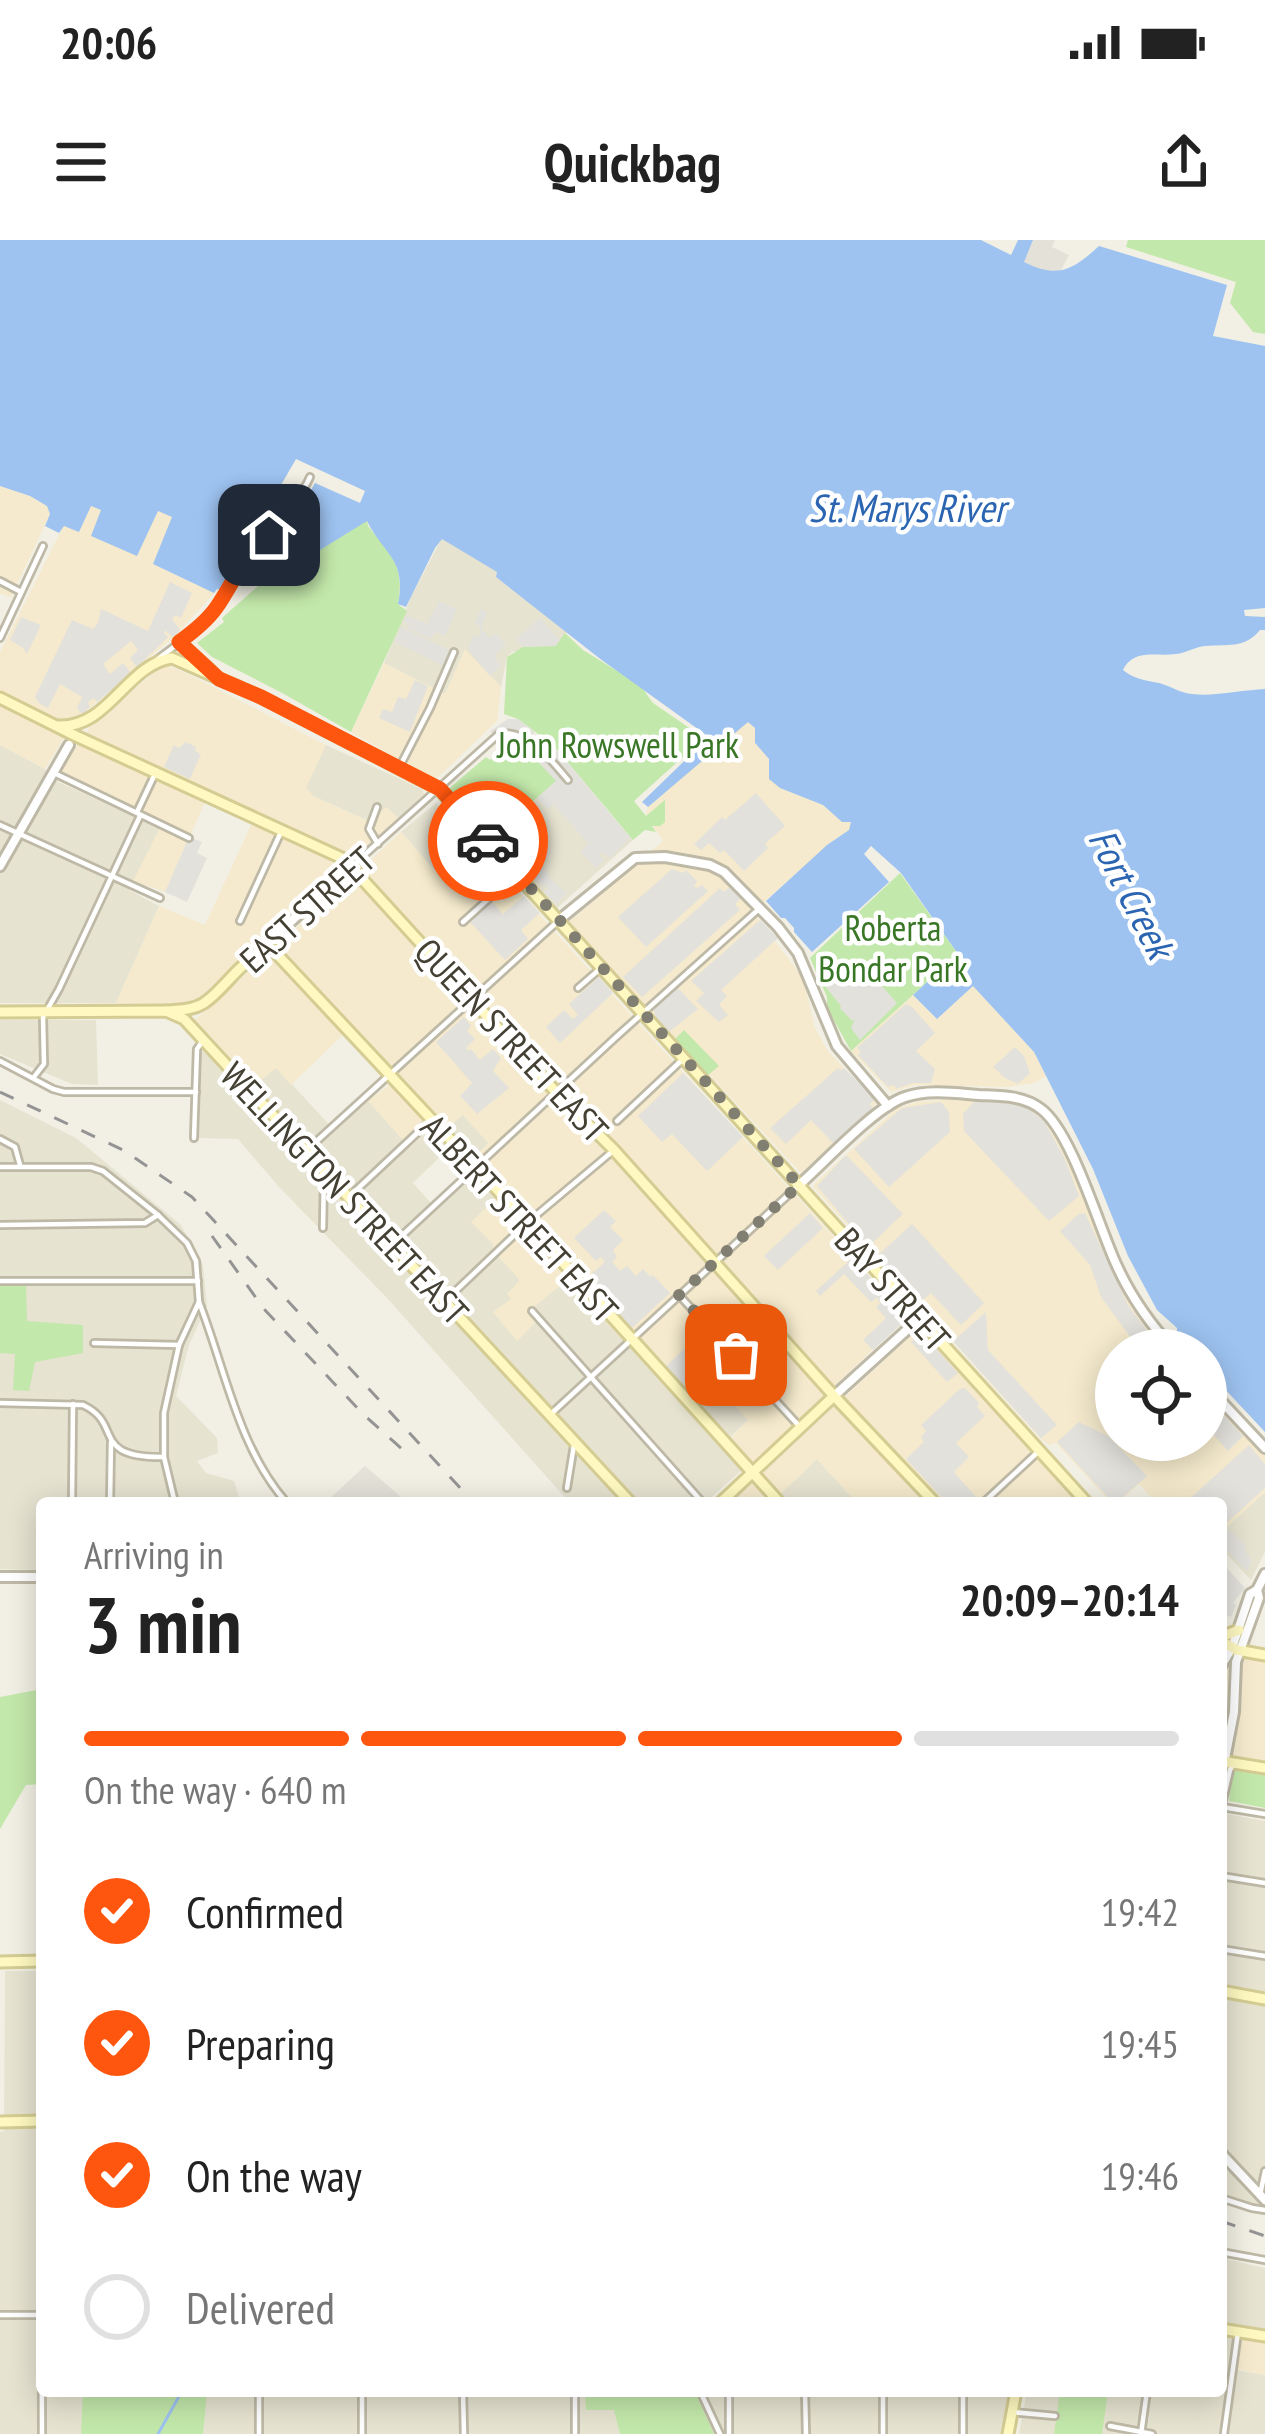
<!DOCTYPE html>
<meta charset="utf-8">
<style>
body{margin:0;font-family:"PT Sans Narrow",sans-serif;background:#f2f2f2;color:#222;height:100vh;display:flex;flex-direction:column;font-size:45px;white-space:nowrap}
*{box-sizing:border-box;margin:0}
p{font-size:39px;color:#767676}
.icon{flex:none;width:66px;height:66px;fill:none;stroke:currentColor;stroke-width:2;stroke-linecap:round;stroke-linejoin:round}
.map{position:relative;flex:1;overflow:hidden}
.side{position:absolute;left:36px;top:1257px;width:1191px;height:900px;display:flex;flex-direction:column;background:#fff;border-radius:12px;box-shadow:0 6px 30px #0003}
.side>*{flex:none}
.fabs{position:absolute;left:1095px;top:1089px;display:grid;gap:24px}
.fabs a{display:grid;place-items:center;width:132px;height:132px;border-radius:50%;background:#fff;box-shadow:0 6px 30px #0003;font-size:60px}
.pin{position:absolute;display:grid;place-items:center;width:102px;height:102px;color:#fff;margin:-51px;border-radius:24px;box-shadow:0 6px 18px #0006}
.courier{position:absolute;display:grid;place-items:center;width:120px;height:120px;margin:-60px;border:9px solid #fe560f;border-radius:50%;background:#fff;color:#222;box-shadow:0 3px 15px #0007}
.head em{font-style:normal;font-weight:700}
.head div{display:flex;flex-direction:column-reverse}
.head{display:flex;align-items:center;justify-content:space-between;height:204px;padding:0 48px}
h1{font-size:78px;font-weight:700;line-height:90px}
.bar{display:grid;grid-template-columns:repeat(4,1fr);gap:18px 12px;align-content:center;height:144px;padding:0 48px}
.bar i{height:15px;border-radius:9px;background:#e0e0e0}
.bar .selected{background:#fe560f}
.bar p{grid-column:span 4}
ol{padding:0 48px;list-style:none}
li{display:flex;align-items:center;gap:36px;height:132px}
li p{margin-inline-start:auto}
li .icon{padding:12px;border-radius:50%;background:#fe560f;color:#fff;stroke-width:4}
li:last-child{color:#767676}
li i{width:66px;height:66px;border:6px solid #e0e0e0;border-radius:50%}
.status{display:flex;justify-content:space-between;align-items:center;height:84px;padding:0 60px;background:#fff;direction:ltr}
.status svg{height:33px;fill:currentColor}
header{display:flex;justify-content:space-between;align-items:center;height:156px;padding:0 48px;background:#fff;font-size:54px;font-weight:700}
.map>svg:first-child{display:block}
.residential{fill:#e6e3d1}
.commercial{fill:#f5eacd}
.industrial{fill:#e4e1d9}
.green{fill:#c3e8ab}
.parking{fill:#e3e1dc}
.water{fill:#9ec3f1}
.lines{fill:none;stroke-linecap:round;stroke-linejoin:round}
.stream{stroke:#9ec3f1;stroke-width:3}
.minor-casing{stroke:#beb9a6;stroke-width:10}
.tertiary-casing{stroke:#beb9a6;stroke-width:14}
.secondary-casing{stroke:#d4cc92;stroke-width:15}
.minor{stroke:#fff;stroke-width:4.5}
.tertiary{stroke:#fff;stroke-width:8}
.secondary{stroke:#fff9c1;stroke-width:9}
.rail{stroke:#949494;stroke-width:3;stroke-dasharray:15 15;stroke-linecap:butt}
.done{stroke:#817e72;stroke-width:12;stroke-dasharray:0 21.6}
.route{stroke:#fe560f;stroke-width:15}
.labels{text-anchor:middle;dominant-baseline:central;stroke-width:9;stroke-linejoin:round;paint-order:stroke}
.park-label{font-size:36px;fill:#397726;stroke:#fff}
.street-label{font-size:36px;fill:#444034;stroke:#fff}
.water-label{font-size:39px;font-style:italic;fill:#2b65b2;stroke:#fff}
</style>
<div class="status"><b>20:06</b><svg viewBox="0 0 49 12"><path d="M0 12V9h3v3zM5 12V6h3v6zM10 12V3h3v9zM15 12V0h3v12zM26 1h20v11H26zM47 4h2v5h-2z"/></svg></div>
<header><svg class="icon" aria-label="menu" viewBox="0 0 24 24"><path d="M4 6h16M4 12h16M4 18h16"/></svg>Quickbag<svg class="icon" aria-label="share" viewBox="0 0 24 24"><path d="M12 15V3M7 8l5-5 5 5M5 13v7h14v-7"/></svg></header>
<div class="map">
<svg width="1265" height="2194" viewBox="0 0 1265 2194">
<rect width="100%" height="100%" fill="#f2f0e4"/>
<g class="residential">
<polygon points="442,298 498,332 496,337 568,391 556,406 512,412 507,417 501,447 465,410 445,454 384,423 411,357"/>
<polygon points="0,505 45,529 54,540 160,588 129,650 159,666 116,763 0,763"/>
<polygon points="326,505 422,549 424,554 398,578 386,567 371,582 313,556 305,548"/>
<polygon points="579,538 633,600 556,669 492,598 557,540"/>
<polygon points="436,563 471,600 435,631 401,592"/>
<polygon points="0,780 96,780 98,845 72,844 0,814"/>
<polygon points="215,802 252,847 276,827 335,891 368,861 410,907 431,889 438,896 462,874 489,903 465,927 447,910 413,943 437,970 474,936 497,958 493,1010 520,1040 512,1058 494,1073 517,1100 529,1070 567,1040 690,1172 718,1146 748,1180 721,1206 742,1230 705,1263 570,1263 387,1058 279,947 238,899 199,898 201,813"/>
<polygon points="0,860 76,898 181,985 203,1025 207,1066 189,1105 176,1156 217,1198 218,1213 197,1221 206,1233 234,1241 241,1263 42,1263 42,1330 0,1329"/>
<polygon points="817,1219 857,1263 771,1263"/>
<polygon points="1265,1252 1265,1312 1251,1340 1221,1308 1221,1292"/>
<polygon points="1221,1573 1265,1581 1265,1970 1221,1958"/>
<polygon points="5,1731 42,1731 42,2151 1011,2151 1003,2194 0,2194 0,1892 4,1891"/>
<polygon points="1221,2018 1265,2028 1265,2089 1236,2084 1230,2129 1265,2135 1265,2194 1019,2194 1027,2151 1221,2151"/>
</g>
<g class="commercial">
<polygon points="0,246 30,256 48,266 50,274 11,357 0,354"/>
<polygon points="91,265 102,270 136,316 158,270 173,277 153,324 214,353 175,396 74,481 45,529 0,505 0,412 64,285"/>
<polygon points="465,409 501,447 497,481 435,540 351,492 384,423 445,454"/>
<polygon points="164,424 188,434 326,505 306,548 313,556 370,582 386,567 398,578 191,765 116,763 159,666 205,685 252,583 205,562 165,652 133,641 163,582 64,537 60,531 90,487"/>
<polygon points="747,481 755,488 755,503 769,519 780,548 823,565 842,582 852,581 850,590 839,596 766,660 757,677 803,738 815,788 828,811 877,863 801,933 568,683 663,601 646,576 648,567"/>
<polygon points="401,592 435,631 471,600 907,1077 753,1223 729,1199 748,1180 718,1147 690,1173 567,1040 530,1070 539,1079 517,1101 493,1072 511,1059 507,1054 520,1040 492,1010 494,1005 471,982 496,958 465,927 488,903 463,875 438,896 430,889 409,907 368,861 389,845 345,793 291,845 276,828 253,847 194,781"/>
<polygon points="973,745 1034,812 1046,836 1034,843 1008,847 915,845 891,852 851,811 913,755 937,779"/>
<polygon points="968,858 1026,863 1041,873 1057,894 1117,1041 1145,1084 1167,1110 1116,1110 1116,1200 1206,1200 1206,1152 1265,1214 1265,1252 1221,1292 1221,1263 1156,1263 1139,1244 1118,1263 1111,1263 1056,1203 1049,1205 1040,1198 814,948 814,944 897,868 917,862"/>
<polygon points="920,1087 1078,1263 857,1263 817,1219 771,1263 739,1263 735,1259"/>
<polygon points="1246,1417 1265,1420 1265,1523 1221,1515 1221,1433"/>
<polygon points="1236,2084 1265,2089 1265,2135 1229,2128"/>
</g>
<g class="industrial">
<polygon points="1033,0 1055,0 1052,7 1069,15 1060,32 1048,34 1023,22"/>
<polygon points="365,1226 408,1263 325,1263"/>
</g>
<g class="green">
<polygon points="1128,0 1265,0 1265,94 1253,92 1230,63 1236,42 1126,7"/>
<path d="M367,280L368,286C391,315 405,324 398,364L407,371L351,492L284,454L212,417L197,403L224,382L222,378L266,339L281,334Z"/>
<polygon points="565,393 583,410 640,445 653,463 704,498 634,561 646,576 665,560 665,582 660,586 652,586 656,592 645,590 633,600 554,506 518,479 504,474 507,417 523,407 555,406"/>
<polygon points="509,497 513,497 557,540 492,598 446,551 486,517 490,520 504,507 501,503"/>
<polygon points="900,633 958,714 851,811 827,768 827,757 810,718"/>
<polygon points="684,790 719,826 708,835 675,799"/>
<polygon points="0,1043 26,1045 27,1081 83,1085 83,1113 35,1122 29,1151 13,1150 15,1114 0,1113"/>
<polygon points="42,1449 42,1544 26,1545 0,1589 0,1457"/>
<polygon points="1236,1531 1265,1535 1265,1568 1229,1561 1232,1533"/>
<polygon points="83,2151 207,2151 203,2194 81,2194"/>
<polygon points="620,2151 695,2151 714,2194 620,2194 614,2170 586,2170 585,2155 606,2155"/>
<polygon points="1060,2151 1108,2151 1102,2194 1054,2194"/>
</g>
<g class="parking">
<polygon points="170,342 192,353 181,378 175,375 172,379 180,390 176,395 172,397 165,390 164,393 168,397 137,427 130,418 138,410 131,401 103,424 110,434 123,423 131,433 97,462 94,458 88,462 90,467 82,474 77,468 82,457 60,444 48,468 40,464 35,457 72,380 93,389 98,383 101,369 148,391"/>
<polygon points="439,361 457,369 445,396 436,392 431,399 407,388 408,384 403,381 406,375 427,384"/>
<polygon points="481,369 487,372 481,388 490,398 496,393 506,405 494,416 501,425 490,436 468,409 474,394 479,398 481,393 479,386 475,383"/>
<polygon points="21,377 41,385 27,414 23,408 10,400"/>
<polygon points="540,378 560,400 556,406 523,407 516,399"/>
<polygon points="401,387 449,410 444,426 394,402"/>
<polygon points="415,440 428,446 410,492 379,478 383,469 392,472 398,457 406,459"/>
<polygon points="508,479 518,479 535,492 524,507 513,497 501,503 490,491"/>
<polygon points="542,496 561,514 630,598 610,618 602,612 600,615 604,620 596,628 581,612 588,603 553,564 548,569 537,558 556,541 528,511"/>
<polygon points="186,502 196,507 195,511 201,514 190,539 164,527 174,505 179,508"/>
<polygon points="756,553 785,586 765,604 768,608 744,631 724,610 720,613 709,603 701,610 694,604 722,577 725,580"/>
<polygon points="509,580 527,594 532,590 552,612 544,621 539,616 536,620 549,634 548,637 567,653 556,664 544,652 548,648 540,643 505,608 502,610 490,600"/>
<polygon points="189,597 202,602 197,613 207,618 187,662 165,652"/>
<polygon points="672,629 683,633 686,630 697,641 694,646 697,648 702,645 708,651 646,707 618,677"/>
<polygon points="730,647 741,658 735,664 740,670 642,757 623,737 720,648 723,652"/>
<polygon points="524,656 540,673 521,690 528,699 505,720 470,682 492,662 503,674"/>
<polygon points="760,680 778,698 721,750 727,756 719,765 728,775 719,782 696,761 704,753 691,741"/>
<polygon points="842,729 845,732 849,729 860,742 868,736 870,739 874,737 897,763 860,800 851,788 855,779 852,781 840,768 841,766 825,746"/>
<polygon points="599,737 613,753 560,803 546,787 564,770 573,779 578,775 569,764"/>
<polygon points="674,744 698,769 669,792 657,780 652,766"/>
<polygon points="906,764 912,767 935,793 916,811 935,829 931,843 913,843 896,849 894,845 888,847 858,815 861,812 857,808"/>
<polygon points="464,777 471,786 467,791 475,799 466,808 469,811 471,809 480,820 493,809 501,818 493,831 509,848 477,874 460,856 472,843 436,802"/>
<polygon points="1015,807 1024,816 1030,833 1018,844 1005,838 993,827"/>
<polygon points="838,828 841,830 844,828 875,859 870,864 873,869 834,904 811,880 786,904 770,888"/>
<polygon points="683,833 743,897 707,931 672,894 662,902 638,876"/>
<polygon points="975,861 1011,864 1029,869 1044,881 1064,917 1079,956 1049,981 964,891 963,874"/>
<polygon points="941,862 949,872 950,892 889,947 854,909 902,868"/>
<polygon points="846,915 903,974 868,1007 817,946"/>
<polygon points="604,970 616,981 610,987 623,1000 613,1010 617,1017 612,1022 620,1031 627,1026 636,1036 643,1029 650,1036 653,1035 670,1053 632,1088 586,1039 605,1022 601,1017 596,1021 574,998"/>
<polygon points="810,973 823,988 778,1030 764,1016"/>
<polygon points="1085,973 1128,1065 1154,1100 1140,1110 1101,1057 1090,1025 1060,991 1079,974"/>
<polygon points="912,984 984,1063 961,1085 931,1053 919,1063 876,1017"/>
<polygon points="852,1018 908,1078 873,1110 863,1100 886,1078 876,1067 880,1063 877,1058 871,1062 844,1034 820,1056 816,1051"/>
<polygon points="986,1072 988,1110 1057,1185 1041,1198 953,1101"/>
<polygon points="706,1089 738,1123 695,1162 664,1128"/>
<polygon points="922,1093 958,1133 947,1142 911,1102"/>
<polygon points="965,1148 979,1163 977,1167 985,1176 956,1203 969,1217 954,1232 976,1257 969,1263 947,1263 906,1219 924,1202 921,1197 926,1191 921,1185 960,1149"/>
<polygon points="1206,1156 1243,1196 1228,1211 1206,1186"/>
<polygon points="1079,1182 1108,1196 1147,1236 1116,1263 1113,1263 1057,1202"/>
<polygon points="1249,1205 1265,1224 1265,1248 1221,1288 1221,1263 1185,1263"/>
<polygon points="1229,1290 1246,1306 1245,1311 1252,1321 1247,1331 1221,1304 1221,1298"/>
<polygon points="1221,1322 1245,1348 1233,1363 1236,1365 1231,1377 1221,1373"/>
</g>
<path class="water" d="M0,0H981L1011,15L1018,0H1033L1024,22C1058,39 1073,30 1099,6L1227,45L1213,96L1265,106V368L1244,370L1245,376L1265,377V390H1260C1245,409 1226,404 1205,406C1195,407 1186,413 1176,414C1156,417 1134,408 1123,430C1134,439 1144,440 1159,443C1168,445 1177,451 1186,453C1208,458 1241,450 1265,449V1192L1206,1129V1110H1189L1177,1092V1088L1157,1070L1128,1016L1093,929L1034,812L973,746L937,779L913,755L958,714L901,633L871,606L864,614L889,642L812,712L794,692V688L785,678H781L766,661L827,605L849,590L851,582H842L823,565L780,548L769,539V519L755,503V488L748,482L648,567L642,562L709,497L599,418L496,337L497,332L442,299L435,308L406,367L398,364C407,319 384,315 367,281L281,334L266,339L261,337L315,243L360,263L365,251L296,219L221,349H217L214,353L153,324L172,277L158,271L137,316L91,296L101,270L91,266L79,292L64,286L59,293L45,286L50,274L47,266L30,256L0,246Z"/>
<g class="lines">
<polyline class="stream" points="158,2194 182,2151"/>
<defs>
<g id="minor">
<polyline points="0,341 21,352"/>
<polyline points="0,398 43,306"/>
<path d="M158,419C178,403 201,389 216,369C230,348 241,324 258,304C276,282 298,264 310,237"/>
<polyline points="400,526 430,468 454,412"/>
<polyline points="54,533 189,598"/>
<polyline points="377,567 369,589 378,604"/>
<polyline points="137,572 154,536"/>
<polyline points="0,585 160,658"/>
<path d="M351,627L500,493C531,492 550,519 568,540"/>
<polyline points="240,681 281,592"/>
<polyline points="463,682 516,634"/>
<polyline points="578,748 601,728"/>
<polyline points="0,821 53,849 64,852 196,852"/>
<polyline points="34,837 44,824 43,777 59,749 140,576"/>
<polyline points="617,881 683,819"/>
<polyline points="194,898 197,809 204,799"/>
<polyline points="0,899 15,907 20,925"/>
<polyline points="308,909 556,683"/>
<polyline points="0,927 91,927 103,931 158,975 187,1003 196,1021 199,1062 179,1105 164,1173 164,1217 175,1263"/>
<polyline points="351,955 430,881"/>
<polyline points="0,985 145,983 158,975"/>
<polyline points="323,988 324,933"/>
<polyline points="393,1004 615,798 760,668"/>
<polyline points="0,1041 198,1041"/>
<polyline points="679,1055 800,1187"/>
<polyline points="445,1061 527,983 614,910"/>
<path d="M199,1062C225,1128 238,1208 287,1263"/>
<polyline points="532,1071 703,1263"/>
<polyline points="94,1103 179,1105"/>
<path d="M0,1163L83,1165C124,1184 89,1218 164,1217"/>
<polyline points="552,1173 799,945"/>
<polyline points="567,1248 574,1205"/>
<polyline points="72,1263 73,1164"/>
<polyline points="110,1263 111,1202"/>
<polyline points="983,1263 1040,1210"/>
<polyline points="1222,1567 1265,1574"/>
<polyline points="1221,1569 1230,1530 1234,1523"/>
<polyline points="1221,1636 1265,1643"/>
<polyline points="1221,1709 1265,1716"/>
<polyline points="41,1881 42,2194"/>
<polyline points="1260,1955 1265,1931"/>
<polyline points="1221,1958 1252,1968 1265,1970"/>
<polyline points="1221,2012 1265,2020"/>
<polyline points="0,2075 42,2075"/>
<polyline points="259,2151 259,2194"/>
<polyline points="463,2151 464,2194"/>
<polyline points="575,2151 575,2194"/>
<polyline points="700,2151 720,2194"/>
<polyline points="805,2151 806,2194"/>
<polyline points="883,2151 883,2194"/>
<polyline points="963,2151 963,2194"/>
<polyline points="1012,2172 1055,2176"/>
<polyline points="1110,2186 1152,2194"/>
<polyline points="362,2194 362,2151"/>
<polyline points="729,2194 729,2151"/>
<polyline points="1141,2194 1147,2151"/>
<polyline points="1224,2194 1238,2092"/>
</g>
<g id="tertiary">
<polyline points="0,626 69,505"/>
<polyline points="559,680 635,618 665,617 710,625 724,632 778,687 798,713 837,806 888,866"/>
<polyline points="254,715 351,627"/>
<path d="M799,945C825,922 875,867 905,857C928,849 955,853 979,855C1000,856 1023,855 1041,869C1072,892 1099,988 1117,1026C1131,1057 1151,1085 1174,1110"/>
<polyline points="1206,1145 1265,1208"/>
<polyline points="834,1156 920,1078"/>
<polyline points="0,1337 42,1337"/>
<polyline points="1221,1426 1232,1408 1250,1354 1257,1350 1265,1334"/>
<polyline points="1221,1540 1234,1472 1236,1422 1259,1358 1257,1350"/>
<polyline points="1221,1913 1265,1960"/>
</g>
<g id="secondary">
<polyline points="179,402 211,431"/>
<polyline points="0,458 76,496 344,619 556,852 614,910 834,1156 935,1263"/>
<path d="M58,486C108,489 127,424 172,418L261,457L439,549L1087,1263"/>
<path d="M166,771C179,770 193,770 204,763C229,746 242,714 274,711L503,956L780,1263"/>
<polyline points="0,772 166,771 184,779 631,1263"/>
<polyline points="720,1263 834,1156"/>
<polyline points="1221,1397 1239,1390"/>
<polyline points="1221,1401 1237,1410 1265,1415"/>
<polyline points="1221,1521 1265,1528"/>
<polyline points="0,1722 42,1721"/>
<polyline points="1221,1751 1265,1759"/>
<polyline points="0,1882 42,1881"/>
<polyline points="1221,2089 1265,2096"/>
<polyline points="1008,2194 1016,2151"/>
</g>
</defs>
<use href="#minor" class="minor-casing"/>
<use href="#tertiary" class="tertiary-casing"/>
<use href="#secondary" class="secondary-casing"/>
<use href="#minor" class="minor"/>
<use href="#tertiary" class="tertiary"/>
<use href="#secondary" class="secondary"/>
<g class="rail">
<polyline points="0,852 125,911 192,957 474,1263"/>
<polyline points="212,996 264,1069 363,1174 412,1218"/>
<polyline points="1221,1981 1265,1996"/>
</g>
</g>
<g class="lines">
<polyline class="done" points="488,601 799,945 679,1055 736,1115"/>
<path class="route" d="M269,295C245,312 233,344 216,368C206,382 193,392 179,402L219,439L261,457L440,549L488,601"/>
</g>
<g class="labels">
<g class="park-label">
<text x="618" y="504">John Rowswell Park</text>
<text x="893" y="687">Roberta<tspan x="893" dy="41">Bondar Park</tspan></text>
</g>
<g class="street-label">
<text transform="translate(307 669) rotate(-42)">EAST STREET</text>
<text transform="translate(512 800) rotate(47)">QUEEN STREET EAST</text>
<text transform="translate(345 953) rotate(47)">WELLINGTON STREET EAST</text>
<text transform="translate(520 978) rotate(47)">ALBERT STREET EAST</text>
<text transform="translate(893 1049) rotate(48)">BAY STREET</text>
</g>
<g class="water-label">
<text x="907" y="267">St. Marys River</text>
<text transform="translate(1132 653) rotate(63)">Fort Creek</text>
</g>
</g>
</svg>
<div class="fabs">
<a><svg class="icon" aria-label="locate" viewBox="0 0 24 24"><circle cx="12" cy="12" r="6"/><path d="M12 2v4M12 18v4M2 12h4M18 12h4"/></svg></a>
</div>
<div class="pin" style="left:736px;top:1115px;background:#ea580c"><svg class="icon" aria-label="bag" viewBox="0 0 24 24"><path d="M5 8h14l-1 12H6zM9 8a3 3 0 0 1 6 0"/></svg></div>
<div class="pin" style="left:269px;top:295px;background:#1f2937"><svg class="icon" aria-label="home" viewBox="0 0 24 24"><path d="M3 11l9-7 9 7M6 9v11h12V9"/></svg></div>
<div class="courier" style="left:488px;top:601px"><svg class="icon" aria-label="car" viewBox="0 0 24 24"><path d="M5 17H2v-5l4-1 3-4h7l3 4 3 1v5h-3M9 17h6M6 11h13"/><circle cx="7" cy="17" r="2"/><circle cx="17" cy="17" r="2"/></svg></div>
<section class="side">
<div class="head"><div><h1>3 min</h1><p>Arriving in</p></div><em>20:09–20:14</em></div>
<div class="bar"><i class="selected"></i><i class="selected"></i><i class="selected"></i><i></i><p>On the way · 640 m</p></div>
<ol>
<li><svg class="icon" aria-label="check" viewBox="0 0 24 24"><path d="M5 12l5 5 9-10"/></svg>Confirmed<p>19:42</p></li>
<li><svg class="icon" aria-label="check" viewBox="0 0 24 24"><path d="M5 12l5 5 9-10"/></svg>Preparing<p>19:45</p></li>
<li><svg class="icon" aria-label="check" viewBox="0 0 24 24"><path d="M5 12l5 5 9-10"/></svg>On the way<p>19:46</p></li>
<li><i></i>Delivered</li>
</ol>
</section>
</div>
